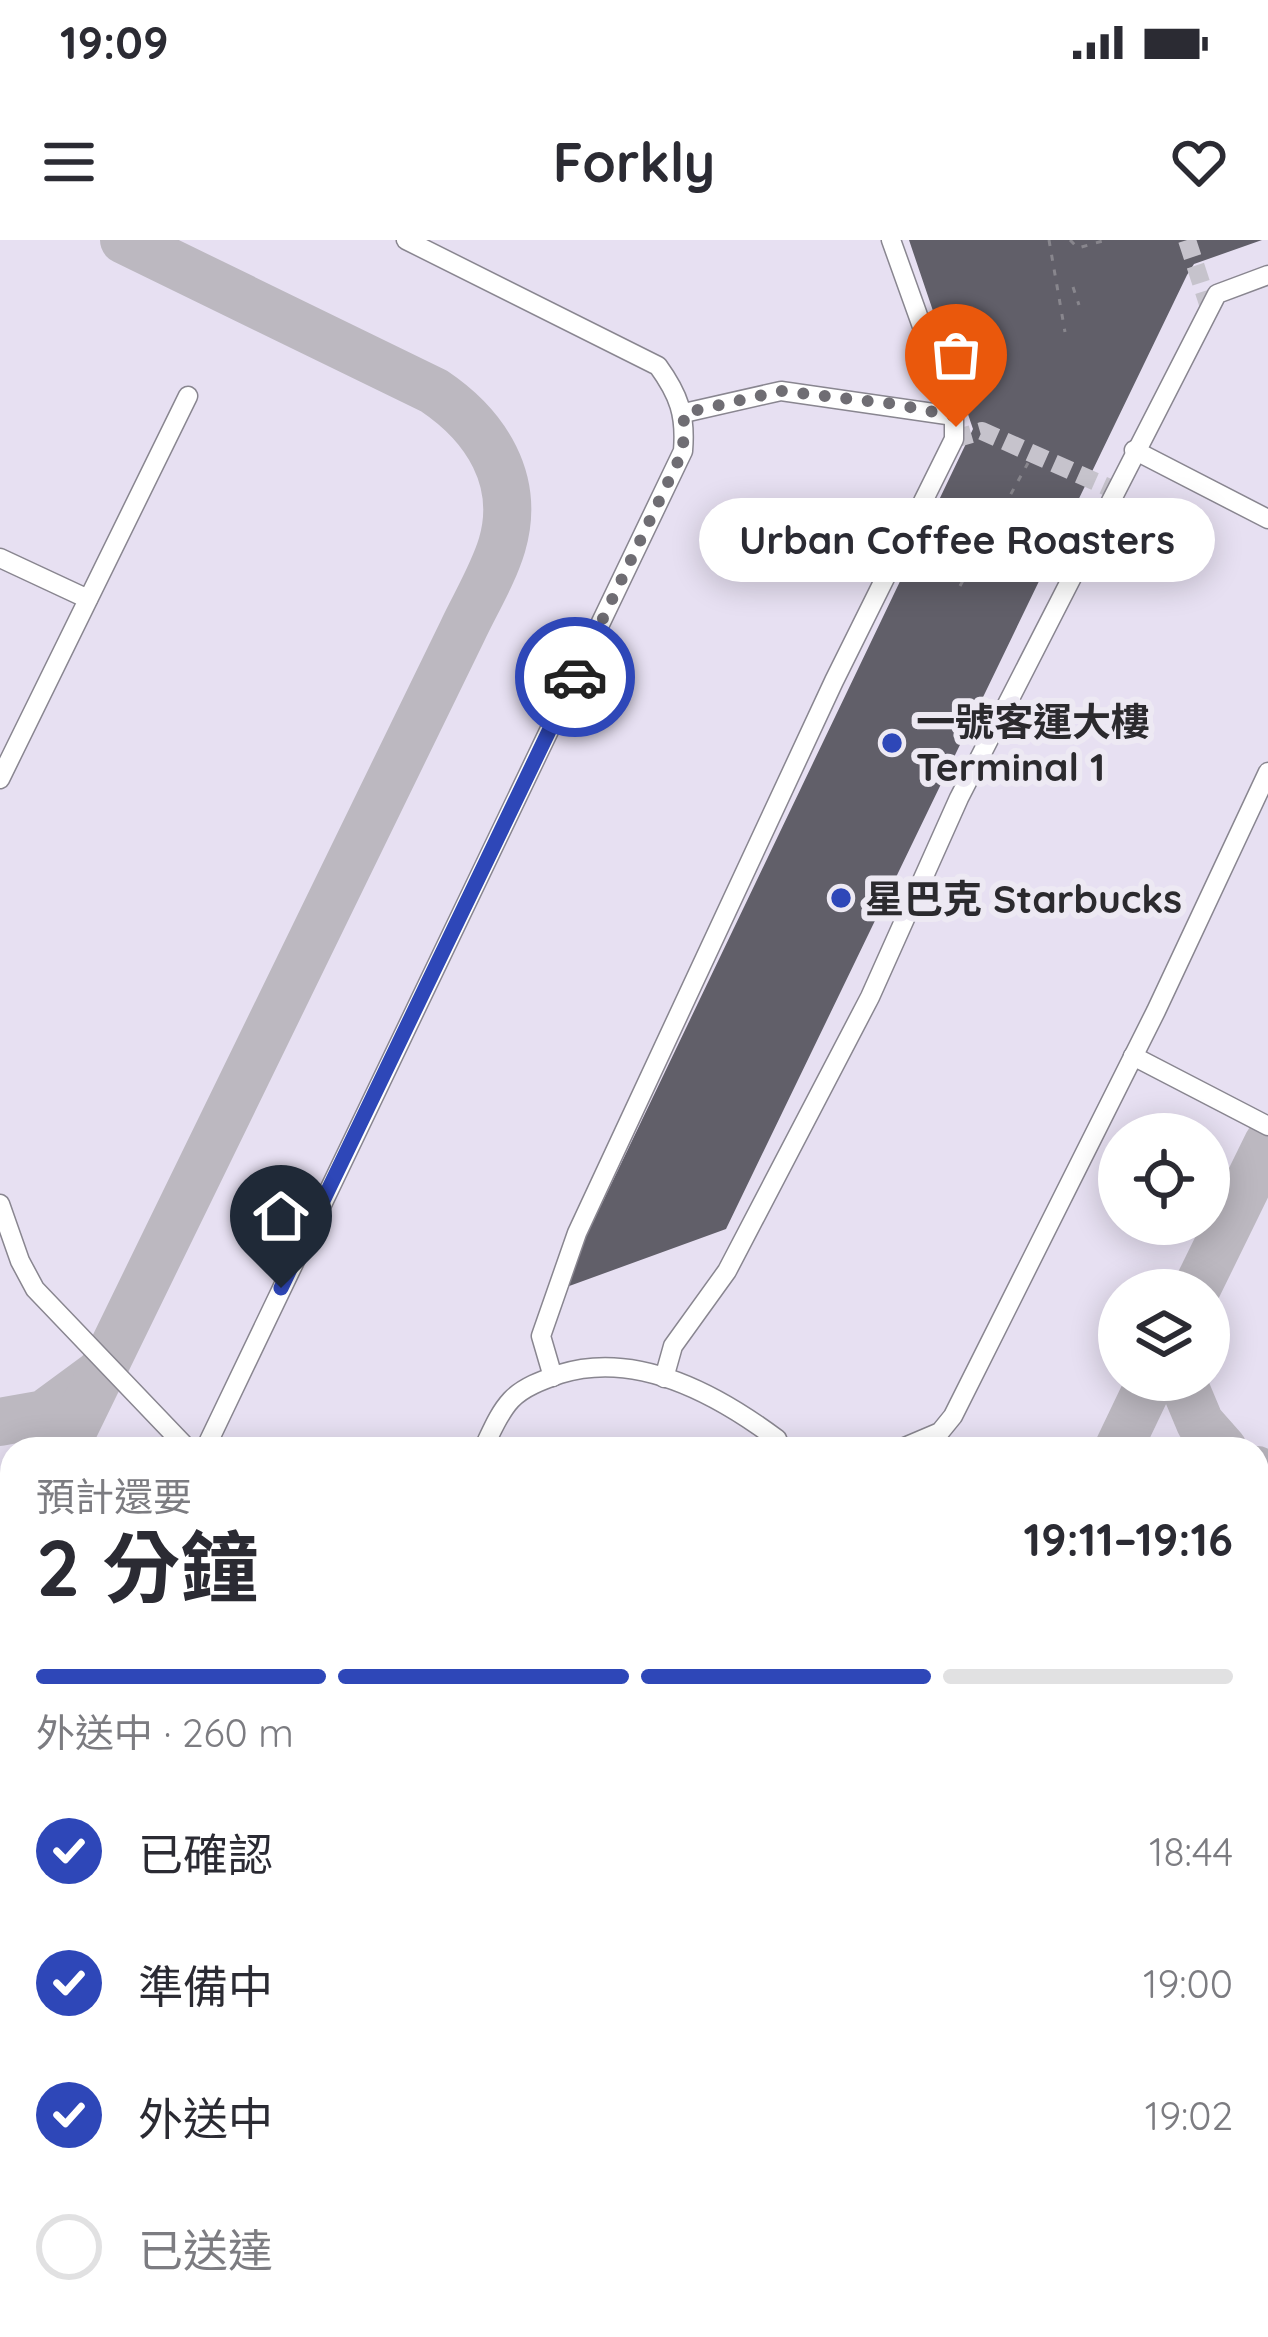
<!DOCTYPE html>
<html lang="zh-TW">
<meta charset="utf-8">
<style>
body{margin:0;font-family:Quicksand,"Noto Sans TC",sans-serif;background:#f7f7f7;color:#2b2b33;height:100vh;display:flex;flex-direction:column;font-size:45px;white-space:nowrap}
*{box-sizing:border-box;margin:0}
p{font-size:39px;color:#7c7c81}
.icon{flex:none;width:66px;height:66px;fill:none;stroke:currentColor;stroke-width:2;stroke-linecap:round;stroke-linejoin:round}
.map{position:relative;flex:1;overflow:hidden}
.panel{position:absolute;left:0px;top:1197px;width:1269px;height:900px;display:flex;flex-direction:column;background:#fff;border-radius:36px 36px 0 0;box-shadow:0 6px 30px #0003}
.panel>*{flex:none}
.controls{position:absolute;left:1098px;top:873px;display:grid;gap:24px}
.controls a{display:grid;place-items:center;width:132px;height:132px;border-radius:50%;background:#fff;box-shadow:0 6px 30px #0003;font-size:60px}
.pin{position:absolute;display:grid;place-items:center;width:102px;height:102px;color:#fff;margin:-123px -51px;border-radius:50% 50% 50% 0;rotate:-45deg;box-shadow:0 0 12px #0007}
.pin .icon{rotate:45deg}
.courier{position:absolute;display:grid;place-items:center;width:120px;height:120px;margin:-60px;border:9px solid #2e47b8;border-radius:50%;background:#fff;color:#222;box-shadow:0 3px 15px #0007}
.bubble{position:absolute;height:84px;border-radius:42px;background:#fff;box-shadow:0 6px 30px #0003;font-size:39px;font-weight:700;line-height:84px;text-align:center}
.summary em{font-style:normal;font-weight:700}
.summary div{display:flex;flex-direction:column-reverse}
.summary{display:flex;align-items:center;justify-content:space-between;height:204px;padding:0 36px}
h1{font-size:78px;font-weight:700;line-height:90px}
.bar{display:grid;grid-template-columns:repeat(4,1fr);gap:18px 12px;align-content:center;height:144px;padding:0 36px}
.bar i{height:15px;border-radius:9px;background:#e1e1e2}
.bar .selected{background:#2e47b8}
.bar p{grid-column:span 4}
ol{padding:0 36px;list-style:none}
li{display:flex;align-items:center;gap:36px;height:132px}
li p{margin-inline-start:auto}
li .icon{padding:12px;border-radius:50%;background:#2e47b8;color:#fff;stroke-width:4}
li:last-child{color:#7c7c81}
li i{width:66px;height:66px;border:6px solid #e1e1e2;border-radius:50%}
.status{display:flex;justify-content:space-between;align-items:center;height:84px;padding:0 60px;background:#fff;direction:ltr}
.status svg{height:33px;fill:currentColor}
header{display:flex;justify-content:space-between;align-items:center;height:156px;padding:0 36px;background:#fff;font-size:54px;font-weight:700}
.map>svg:first-child{display:block}
.built{fill:#e7e0f2;fill-rule:evenodd}
.green{fill:#c8b3e9}
.lines{fill:none;stroke-linecap:round;stroke-linejoin:round}
.taxiway{stroke:#bcb8c0;stroke-width:48}
.runway{stroke:#bcb8c0;stroke-width:117}
.building{fill:#615f69}
.minor-tunnel{stroke:#c6c3cc;stroke-width:18;stroke-dasharray:18 9;stroke-linecap:butt}
.minor-casing{stroke:#898690;stroke-width:21}
.path{stroke:#88868d;stroke-width:3;stroke-dasharray:6 9;stroke-linecap:butt}
.minor{stroke:#fff;stroke-width:18}
.done{stroke:#6f6d73;stroke-width:12;stroke-dasharray:0 21.6}
.route{stroke:#2e47b8;stroke-width:15}
.poi-dot{fill:#2e47b8;stroke:#ede9f3;stroke-width:4.5}
.labels{text-anchor:middle;dominant-baseline:central;stroke-width:12;stroke-linejoin:round;paint-order:stroke}
.poi-label{font-size:39px;font-weight:bold;fill:#2b2a2e;stroke:#ede9f3;text-anchor:start}
</style>
<div class="status"><b>19:09</b><svg viewBox="0 0 49 12"><path d="M0 12V9h3v3zM5 12V6h3v6zM10 12V3h3v9zM15 12V0h3v12zM26 1h20v11H26zM47 4h2v5h-2z"/></svg></div>
<header><svg class="icon" aria-label="menu" viewBox="0 0 24 24"><path d="M4 6h16M4 12h16M4 18h16"/></svg>Forkly<svg class="icon" aria-label="heart" viewBox="0 0 24 24"><path d="M12 20l-8-8c-3-5 5-10 8-4 3-6 11-1 8 4z"/></svg></header>
<div class="map">
<svg width="1268" height="2097" viewBox="0 0 1268 2097">
<rect width="100%" height="100%" fill="#ede9f3"/>
<path class="built" d="M0,0H1268V2097H0ZM1119,894H1209V984H1119ZM1119,1050H1209V1140H1119ZM12,1209H1257V2085H12Z"/>
<g class="green">
<polygon points="1257,1683 1268,1702 1268,1968 1257,1972"/>
<polygon points="12,2076 12,2085 81,2085 77,2097 0,2097 0,2078"/>
<polygon points="350,2085 924,2085 888,2097 339,2097"/>
</g>
<g class="lines">
<g class="taxiway">
<polyline points="1196,1050 1268,903"/>
<polyline points="1182,1140 1200,1183 1223,1209"/>
<polyline points="0,1182 44,1174 97,1135"/>
<path d="M64,1209L462,392C475,364 493,335 502,305C521,240 486,186 434,151L124,0"/>
<polyline points="1118,1209 1151,1140"/>
<polyline points="1257,1230 1268,1235"/>
<polyline points="1257,1312 1268,1289"/>
<polyline points="0,1340 12,1315"/>
<polyline points="1257,1430 1268,1461"/>
<polyline points="0,1465 12,1501"/>
<polyline points="1257,1575 1268,1579"/>
<polyline points="0,1680 12,1665"/>
<polyline points="0,1976 12,1972"/>
<polyline points="205,2097 206,2085"/>
<polyline points="240,2097 251,2085"/>
</g>
<polyline class="runway" points="1183,2097 1217,2085"/>
</g>
<polygon class="building" points="909,0 1262,0 1194,24 1187,35 726,989 561,1049 973,189"/>
<g class="lines">
<g class="minor-tunnel">
<polyline points="1187,0 1209,67"/>
<polyline points="954,199 982,191 1114,250"/>
<polyline points="0,1500 12,1496"/>
<polyline points="0,1524 12,1520"/>
<polyline points="0,1955 12,1966"/>
<polyline points="0,1993 12,2004"/>
<polyline points="105,2085 118,2097"/>
<polyline points="147,2085 160,2097"/>
</g>
<defs>
<g id="minor">
<polyline points="684,173 781,151 954,176"/>
<polyline points="1134,210 1268,279"/>
<polyline points="0,318 88,359"/>
<polyline points="0,539 188,156"/>
<polyline points="1133,816 1268,886"/>
<polyline points="0,964 20,1021 35,1049 188,1209"/>
<polyline points="553,1137 541,1096 577,993 834,441 954,199 954,176 891,0"/>
<polyline points="664,1138 673,1106 727,1031 870,757 959,558 1217,54 1268,35"/>
<path d="M205,1209L683,211C686,175 679,155 658,126L406,0"/>
<path d="M483,1209C491,1193 498,1174 511,1160C523,1147 543,1140 560,1134C636,1110 717,1154 777,1199L781,1209"/>
<polyline points="900,1209 940,1192 953,1176 1156,771 1268,532"/>
</g>
</defs>
<use href="#minor" class="minor-casing"/>
<g class="path">
<polyline points="1049,0 1065,92"/>
<polyline points="1070,0 1078,8 1106,0"/>
<polyline points="1073,47 1079,65"/>
<polyline points="960,346 1028,223"/>
</g>
<use href="#minor" class="minor"/>
</g>
<g class="lines">
<polyline class="done" points="575,437 683,211 684,173 781,151 895,164 954,176 956,187"/>
<polyline class="route" points="281,1048 575,437"/>
</g>
<g class="poi-dot">
<circle cx="892" cy="503" r="12"/>
<circle cx="841" cy="658" r="12"/>
</g>
<g class="labels">
<g class="poi-label">
<text x="916" y="481">一號客運大樓<tspan x="916" dy="45">Terminal 1</tspan></text>
<text x="865" y="658">星巴克 Starbucks</text>
</g>
</g>
</svg>
<div class="controls">
<a><svg class="icon" aria-label="locate" viewBox="0 0 24 24"><circle cx="12" cy="12" r="6"/><path d="M12 2v4M12 18v4M2 12h4M18 12h4"/></svg></a>
<a><svg class="icon" aria-label="layers" viewBox="0 0 24 24"><path d="M12 4l9 5-9 5-9-5zM3 14l9 5 9-5"/></svg></a>
</div>
<div class="pin" style="left:956px;top:187px;background:#ea580c"><svg class="icon" aria-label="bag" viewBox="0 0 24 24"><path d="M5 8h14l-1 12H6zM9 8a3 3 0 0 1 6 0"/></svg></div>
<div class="pin" style="left:281px;top:1048px;background:#1f2937"><svg class="icon" aria-label="home" viewBox="0 0 24 24"><path d="M3 11l9-7 9 7M6 9v11h12V9"/></svg></div>
<div class="courier" style="left:575px;top:437px"><svg class="icon" aria-label="car" viewBox="0 0 24 24"><path d="M5 17H2v-5l4-1 3-4h7l3 4 3 1v5h-3M9 17h6M6 11h13"/><circle cx="7" cy="17" r="2"/><circle cx="17" cy="17" r="2"/></svg></div>
<div class="bubble" style="left:699px;top:258px;width:516px">Urban Coffee Roasters</div>
<section class="panel">
<div class="summary"><div><h1>2 分鐘</h1><p>預計還要</p></div><em>19:11–19:16</em></div>
<div class="bar"><i class="selected"></i><i class="selected"></i><i class="selected"></i><i></i><p>外送中 · 260 m</p></div>
<ol>
<li><svg class="icon" aria-label="check" viewBox="0 0 24 24"><path d="M5 12l5 5 9-10"/></svg>已確認<p>18:44</p></li>
<li><svg class="icon" aria-label="check" viewBox="0 0 24 24"><path d="M5 12l5 5 9-10"/></svg>準備中<p>19:00</p></li>
<li><svg class="icon" aria-label="check" viewBox="0 0 24 24"><path d="M5 12l5 5 9-10"/></svg>外送中<p>19:02</p></li>
<li><i></i>已送達</li>
</ol>
</section>
</div>
